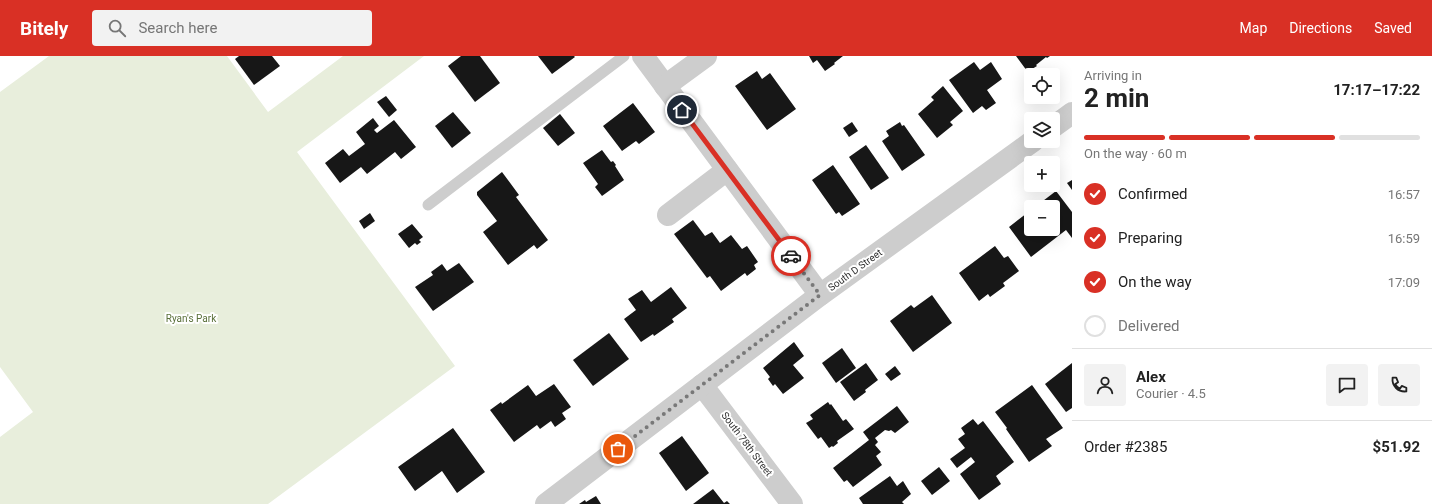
<!DOCTYPE html>
<meta charset="utf-8">
<style>
body{margin:0;font-family:Roboto,sans-serif;background:#f2f2f2;color:#222;height:100vh;display:flex;flex-direction:column;font-size:15px;white-space:nowrap}
*{box-sizing:border-box;margin:0}
p{font-size:13px;color:#767676}
.icon{flex:none;width:22px;height:22px;fill:none;stroke:currentColor;stroke-width:2;stroke-linecap:round;stroke-linejoin:round}
.map{position:relative;flex:1;overflow:hidden}
.side{display:flex;flex-direction:column;background:#fff;width:360px}
.side>*{flex:none}
.controls{position:absolute;left:1024px;top:12px;display:grid;gap:8px}
.controls a{display:grid;place-items:center;width:36px;height:36px;border-radius:4px;background:#fff;box-shadow:0 4px 16px #0002;font-size:20px}
.pin{position:absolute;display:grid;place-items:center;width:34px;height:34px;color:#fff;margin:-17px;border:2px solid #fff;border-radius:50%;box-shadow:0 1px 4px #0007}
.courier{position:absolute;display:grid;place-items:center;width:40px;height:40px;margin:-20px;border:3px solid #d93025;border-radius:50%;background:#fff;color:#222;box-shadow:0 1px 5px #0007}
.summary em{font-style:normal;font-weight:700}
.summary div{display:flex;flex-direction:column-reverse}
.summary{display:flex;align-items:center;justify-content:space-between;height:68px;padding:0 12px}
h1{font-size:26px;font-weight:700;line-height:30px}
.bar{display:grid;grid-template-columns:repeat(4,1fr);gap:6px 4px;align-content:center;height:48px;padding:0 12px}
.bar i{height:5px;border-radius:3px;background:#e0e0e0}
.bar .current{background:#d93025}
.bar p{grid-column:span 4}
.line{display:flex;align-items:center;gap:10px;padding:0 12px;border-top:1px solid #e0e0e0}
.line div{flex:1}
.round{display:grid;place-items:center;flex:none;width:42px;height:42px;border-radius:4px;background:#f2f2f2}
ol{padding:0 12px;list-style:none}
li{display:flex;align-items:center;gap:12px;height:44px}
li p{margin-inline-start:auto}
li .icon{padding:4px;border-radius:50%;background:#d93025;color:#fff;stroke-width:4}
li:last-child{color:#767676}
li i{width:22px;height:22px;border:2px solid #e0e0e0;border-radius:50%}
header{display:flex;align-items:center;gap:24px;box-sizing:border-box;height:56px;padding:0 20px;background:#d93025;color:#fff}
header strong{font-size:19px}
nav{display:flex;gap:22px;margin-inline-start:auto;font-size:14px}
.search{width:280px;height:36px;background:#f2f2f2;display:flex;align-items:center;gap:10px;box-sizing:border-box;padding:0 14px;border-radius:4px;color:#767676;font-size:15px}
main{display:flex;flex:1;min-height:0}
.map>svg:first-child{display:block}
.green{fill:#e8eedc}
.building{fill:#171717}
.lines{fill:none;stroke-linecap:round;stroke-linejoin:round}
.lane{stroke:#cdcdcd;stroke-width:11}
.street{stroke:#cdcdcd;stroke-width:22}
.done{stroke:#787878;stroke-width:4;stroke-dasharray:0 7.2}
.route{stroke:#d93025;stroke-width:5}
.labels{text-anchor:middle;dominant-baseline:central;stroke-width:4;stroke-linejoin:round;paint-order:stroke}
.street-label{font-size:10px;fill:#303030;stroke:#fff}
.park-label{font-size:10px;fill:#596f39;stroke:#fff}
</style>
<header>
<strong>Bitely</strong>
<div class="search"><svg class="icon" aria-label="search" viewBox="0 0 24 24"><circle cx="10" cy="10" r="6"/><path d="M15 15l6 6"/></svg>Search here</div>
<nav><a>Map</a><a>Directions</a><a>Saved</a></nav>
</header>
<main>
<div class="map">
<svg width="1072" height="448" viewBox="0 0 1072 448">
<rect width="100%" height="100%" fill="#fff"/>
<polygon class="green" points="49,0 227,0 268,56 343,0 424,0 297,96 455,310 268,448 0,448 0,381 33,356 0,311 0,36"/>
<g class="building">
<polygon points="239,0 272,0 280,10 254,29 235,3"/>
<polygon points="461,0 480,0 500,27 475,46 448,10"/>
<polygon points="538,0 574,0 575,1 552,18"/>
<polygon points="809,0 843,0 834,7 835,8 825,15 817,4 813,7"/>
<polygon points="1016,0 1050,0 1047,2 1046,1 1036,9 1037,10 1032,13 1031,12 1027,15"/>
<polygon points="974,6 980,14 991,6 1002,23 987,34 996,47 986,54 982,50 973,57 949,24"/>
<polygon points="757,15 762,23 770,17 796,53 767,74 735,30"/>
<polygon points="943,30 963,55 950,66 953,69 937,82 918,58 934,44 931,41"/>
<polygon points="386,40 397,54 389,61 377,46"/>
<polygon points="633,47 655,76 639,88 636,85 622,95 603,70"/>
<polygon points="453,56 471,77 452,92 435,70"/>
<polygon points="560,58 575,77 558,90 543,72"/>
<polygon points="373,62 379,70 374,74 377,77 394,64 416,91 401,103 395,96 367,118 361,111 340,127 325,107 343,93 349,100 365,88 356,76"/>
<polygon points="852,66 858,75 849,81 843,72"/>
<polygon points="900,66 902,70 904,69 925,99 902,115 882,85 889,80 886,75"/>
<polygon points="866,89 889,122 871,134 849,101"/>
<polygon points="602,94 611,106 613,105 616,109 615,110 624,124 602,140 595,131 598,128 583,107"/>
<polygon points="833,109 860,148 842,160 839,156 836,158 812,124"/>
<polygon points="502,116 519,139 516,141 548,184 537,193 534,189 508,209 483,176 497,165 477,139 477,136"/>
<polygon points="1072,124 1072,134 1067,127"/>
<polygon points="1056,135 1072,156 1072,182 1066,174 1031,201 1009,171 1031,154 1031,173 1053,173 1053,151 1035,151"/>
<polygon points="370,157 375,165 364,173 359,165"/>
<polygon points="693,164 705,180 712,176 720,187 731,179 742,193 747,190 758,206 754,209 756,213 747,220 745,217 721,235 710,220 707,222 674,178"/>
<polygon points="412,168 423,181 419,184 421,186 417,189 415,187 409,192 398,178"/>
<polygon points="995,190 1004,202 1008,200 1019,215 1003,227 1005,230 990,241 988,238 979,245 959,217"/>
<polygon points="459,207 474,226 433,255 415,231 433,219 431,216 442,208 447,215"/>
<polygon points="671,231 687,252 672,263 674,266 654,280 653,278 641,286 624,263 636,254 628,243 642,234 651,246"/>
<polygon points="932,239 952,267 913,296 890,265 911,249 914,252"/>
<polygon points="609,277 629,303 593,330 573,304"/>
<polygon points="794,286 804,300 793,309 804,322 783,338 775,328 773,330 768,323 770,321 763,312"/>
<polygon points="842,292 856,312 836,327 822,307"/>
<polygon points="866,307 878,324 865,334 866,336 854,345 840,326"/>
<polygon points="1072,307 1072,352 1066,356 1045,328"/>
<polygon points="895,310 901,318 891,325 885,318"/>
<polygon points="554,328 571,351 562,357 566,363 555,371 551,365 540,373 537,369 514,386 490,354 501,346 502,348 528,329 536,340"/>
<polygon points="1032,329 1063,372 1046,383 1052,390 1029,406 1006,373 1007,372 995,356"/>
<polygon points="828,346 830,349 831,348 843,365 846,363 854,373 837,385 838,387 833,391 832,390 829,392 821,381 818,383 806,367 813,363 810,359"/>
<polygon points="897,350 909,366 895,377 891,374 889,375 885,374 875,382 878,386 875,389 881,396 876,400 882,409 853,431 847,424 844,426 833,412 869,384 863,376"/>
<polygon points="973,363 978,369 983,365 1014,406 996,420 1001,428 979,444 960,418 975,406 971,401 957,412 950,403 965,392 958,383 965,378 961,372"/>
<polygon points="453,372 485,416 457,437 442,415 415,435 398,411"/>
<polygon points="682,380 709,417 686,435 659,397"/>
<polygon points="939,411 950,425 932,439 921,425"/>
<polygon points="890,420 897,430 903,425 911,438 902,446 904,448 863,448 859,442"/>
<polygon points="713,433 724,447 727,445 730,448 693,448"/>
<polygon points="596,440 601,448 579,448 585,444 586,446"/>
</g>
<g class="lines">
<polyline class="lane" points="428,149 624,0"/>
<g class="street">
<polyline points="643,0 820,239"/>
<polyline points="665,30 706,0"/>
<polyline points="1053,71 1072,57"/>
<polyline points="668,159 727,114"/>
<polyline points="702,329 792,448"/>
<polyline points="546,448 820,239 1033,85"/>
</g>
</g>
<g class="lines">
<polyline class="done" points="618,393 820,239 791,200"/>
<polyline class="route" points="682,54 791,200"/>
</g>
<g class="labels">
<g class="street-label">
<text transform="translate(855 214) rotate(-36)">South D Street</text>
<text transform="translate(747 388) rotate(53)">South 78th Street</text>
</g>
<g class="park-label">
<text x="191" y="262">Ryan's Park</text>
</g>
</g>
</svg>
<div class="controls">
<a><svg class="icon" aria-label="locate" viewBox="0 0 24 24"><circle cx="12" cy="12" r="6"/><path d="M12 2v4M12 18v4M2 12h4M18 12h4"/></svg></a>
<a><svg class="icon" aria-label="layers" viewBox="0 0 24 24"><path d="M12 4l9 5-9 5-9-5zM3 14l9 5 9-5"/></svg></a>
<a>+</a>
<a>−</a>
</div>
<div class="pin" style="left:618px;top:393px;background:#ea580c"><svg class="icon" aria-label="bag" viewBox="0 0 24 24"><path d="M5 8h14l-1 12H6zM9 8a3 3 0 0 1 6 0"/></svg></div>
<div class="pin" style="left:682px;top:54px;background:#1f2937"><svg class="icon" aria-label="home" viewBox="0 0 24 24"><path d="M3 11l9-7 9 7M6 9v11h12V9"/></svg></div>
<div class="courier" style="left:791px;top:200px"><svg class="icon" aria-label="car" viewBox="0 0 24 24"><path d="M5 17H2v-5l4-1 3-4h7l3 4 3 1v5h-3M9 17h6M6 11h13"/><circle cx="7" cy="17" r="2"/><circle cx="17" cy="17" r="2"/></svg></div>
</div>
<section class="side">
<div class="summary"><div><h1>2 min</h1><p>Arriving in</p></div><em>17:17–17:22</em></div>
<div class="bar"><i class="current"></i><i class="current"></i><i class="current"></i><i></i><p>On the way · 60 m</p></div>
<ol>
<li><svg class="icon" aria-label="check" viewBox="0 0 24 24"><path d="M5 12l5 5 9-10"/></svg>Confirmed<p>16:57</p></li>
<li><svg class="icon" aria-label="check" viewBox="0 0 24 24"><path d="M5 12l5 5 9-10"/></svg>Preparing<p>16:59</p></li>
<li><svg class="icon" aria-label="check" viewBox="0 0 24 24"><path d="M5 12l5 5 9-10"/></svg>On the way<p>17:09</p></li>
<li><i></i>Delivered</li>
</ol>
<div class="line" style="height:72px"><a class="round"><svg class="icon" aria-label="person" viewBox="0 0 24 24"><circle cx="12" cy="8" r="4"/><path d="M4 21q1-7 8-7t8 7"/></svg></a><div><b>Alex</b><p>Courier · 4.5</p></div><a class="round"><svg class="icon" aria-label="chat" viewBox="0 0 24 24"><path d="M4 5h16v11H9l-5 4z"/></svg></a><a class="round"><svg class="icon" aria-label="phone" viewBox="0 0 24 24"><path d="M5 4h4l2 5-3 2q2 4 5 5l2-3 5 2v4C11 20 4 13 5 4z"/></svg></a></div>
<div class="line" style="height:52px"><div>Order #2385</div><b>$51.92</b></div>
</section>
</main>
